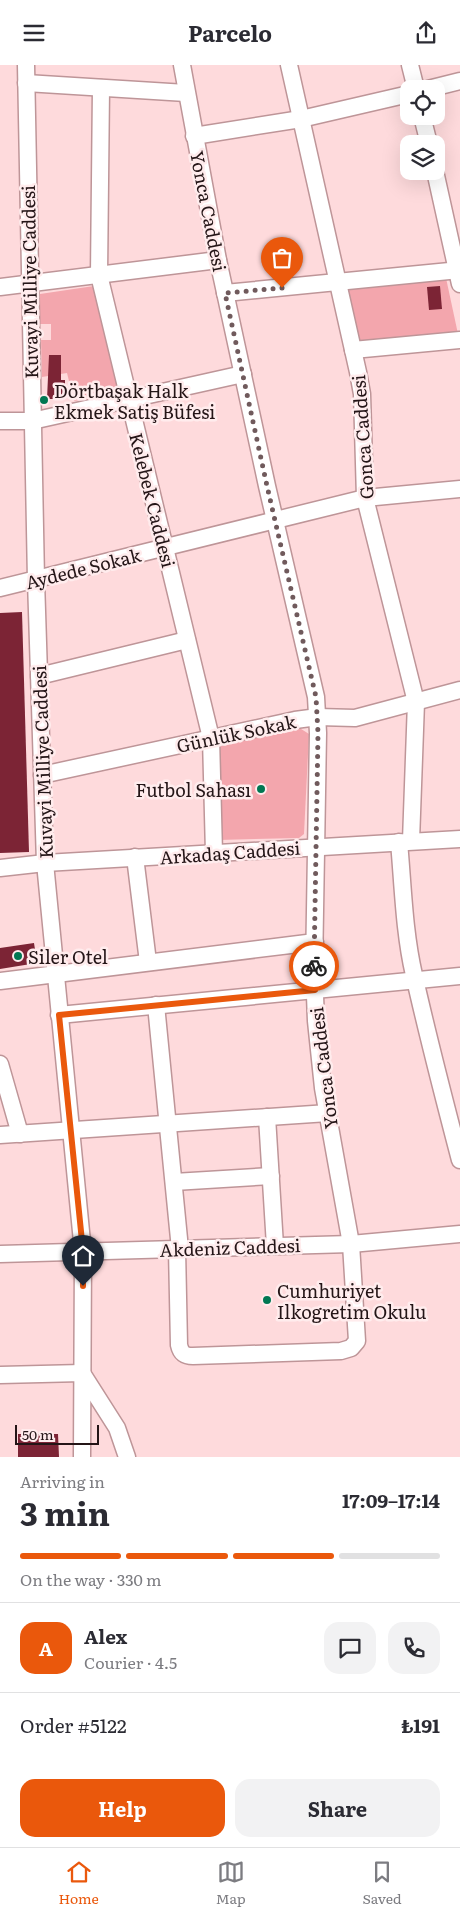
<!DOCTYPE html>
<meta charset="utf-8">
<style>
body{margin:0;font-family:Literata,serif;background:#f2f2f3;color:#2b2b33;height:100vh;display:flex;flex-direction:column;font-size:19px;white-space:nowrap}
*{box-sizing:border-box;margin:0}
p{font-size:16px;color:#7c7c81}
.icon{flex:none;width:28px;height:28px;fill:none;stroke:currentColor;stroke-width:2;stroke-linecap:round;stroke-linejoin:round}
.map{position:relative;height:1392px;overflow:hidden}
.panel{display:flex;flex-direction:column;background:#fff;flex:1}
.panel>*{flex:none}
.tools{position:absolute;left:400px;top:15px;display:grid;gap:10px}
.tools a{display:grid;place-items:center;width:45px;height:45px;border-radius:10px;background:#fff;box-shadow:0 5px 20px #0002;font-size:25px}
.scale{position:absolute;left:15px;bottom:12px;width:84px;box-sizing:border-box;padding-left:5px;border:2px solid #241517;border-top:0;font-size:14px;line-height:18px;white-space:nowrap;color:#241517;-webkit-text-stroke:4px #ffeced;paint-order:stroke}
.pin{position:absolute;display:grid;place-items:center;width:42px;height:42px;color:#fff;margin:-51px -21px;border-radius:50% 50% 50% 0;rotate:-45deg;box-shadow:0 0 5px #0007}
.pin .icon{rotate:45deg}
.courier{position:absolute;display:grid;place-items:center;width:50px;height:50px;margin:-25px;border:4px solid #ea580c;border-radius:50%;background:#fff;color:#222;box-shadow:0 1px 6px #0007}
.summary em{font-style:normal;font-weight:700}
.summary div{display:flex;flex-direction:column-reverse}
.summary{display:flex;align-items:center;justify-content:space-between;height:85px;padding:0 20px}
h1{font-size:32px;font-weight:700;line-height:38px}
.bar{display:grid;grid-template-columns:repeat(4,1fr);gap:8px 5px;align-content:center;height:60px;padding:0 20px}
.bar i{height:6px;border-radius:4px;background:#e1e1e2}
.bar .on{background:#ea580c}
.bar p{grid-column:span 4}
.line{display:flex;align-items:center;gap:12px;padding:0 20px;border-top:1px solid #e1e1e2}
.line div{flex:1}
.round{display:grid;place-items:center;flex:none;width:52px;height:52px;border-radius:15px;background:#f2f2f3}
.cta{display:flex;gap:10px;margin-top:auto;padding:10px 20px}
.cta a{flex:1;height:58px;border-radius:15px;background:#ea580c;color:#fff;font-size:20px;font-weight:700;line-height:58px;text-align:center}
.cta a+a{background:#f2f2f3;color:#2b2b33}
header{display:flex;justify-content:space-between;align-items:center;height:65px;padding:0 20px;background:#fff;font-size:22px;font-weight:700}
.dock{display:flex;justify-content:space-around;align-items:center;height:70px;border-top:1px solid #e1e1e2;background:#fff;font-size:14px;color:#7c7c81}
.dock a{display:grid;justify-items:center;gap:2px}
.dock .on{color:#ea580c}
.map>svg:first-child{display:block}
.green{fill:#f3a6ad}
.building{fill:#7c2435}
.lines{fill:none;stroke-linecap:round;stroke-linejoin:round}
.minor-casing{stroke:#be9598;stroke-width:19}
.minor{stroke:#fff;stroke-width:16}
.done{stroke:#705a5c;stroke-width:5;stroke-dasharray:0 9}
.route{stroke:#ea580c;stroke-width:6}
.poi-dot{fill:#007752;stroke:#ffeced;stroke-width:2}
.labels{text-anchor:middle;dominant-baseline:central;stroke-width:5;stroke-linejoin:round;paint-order:stroke}
.street-label{font-size:18px;fill:#241517;stroke:#ffeced}
.poi-label{font-size:18px;fill:#241517;stroke:#ffeced;text-anchor:start}
</style>
<header><svg class="icon" aria-label="menu" viewBox="0 0 24 24"><path d="M4 6h16M4 12h16M4 18h16"/></svg>Parcelo<svg class="icon" aria-label="share" viewBox="0 0 24 24"><path d="M12 15V3M7 8l5-5 5 5M5 13v7h14v-7"/></svg></header>
<div class="map">
<svg width="460" height="1392" viewBox="0 0 460 1392">
<rect width="100%" height="100%" fill="#fedadc"/>
<g class="green">
<polygon points="446,213 458,269 360,278 348,223"/>
<polygon points="94,221 121,327 74,336 67,308 42,312 41,275 51,275 51,259 40,259 40,229"/>
<polygon points="298,662 309,669 304,769 299,773 218,775 215,679"/>
</g>
<g class="building">
<polygon points="440,221 442,244 429,245 427,222"/>
<polygon points="49,290 61,290 61,315 65,315 65,334 47,334"/>
<polygon points="22,547 29,787 0,788 0,548"/>
<polygon points="34,878 37,898 0,904 0,883"/>
<polygon points="18,1369 58,1369 59,1392 18,1392"/>
</g>
<g class="lines">
<defs>
<g id="minor">
<polyline points="26,0 36,515 45,798 83,1187 82,1392"/>
<polyline points="289,0 358,307 362,329 365,433 416,637 411,776"/>
<polyline points="410,0 416,24"/>
<polyline points="26,18 186,28"/>
<polyline points="101,23 99,210 211,673 214,788"/>
<polyline points="428,24 460,16"/>
<polyline points="422,51 429,79"/>
<polyline points="194,71 301,54 409,29"/>
<polyline points="435,106 460,219"/>
<polyline points="0,222 218,195"/>
<polyline points="225,228 460,205"/>
<polyline points="353,285 460,275"/>
<polyline points="0,356 32,356 243,309"/>
<polyline points="0,523 365,433 460,424"/>
<polyline points="39,611 187,575"/>
<polyline points="42,710 295,655 318,652 355,653 460,625"/>
<path d="M399,777C403,821 404,867 414,910C428,972 444,1034 460,1095"/>
<polyline points="135,792 148,897"/>
<polyline points="0,803 45,798 460,774"/>
<polyline points="0,916 315,877"/>
<polyline points="156,940 180,1184"/>
<polyline points="59,950 460,911"/>
<polyline points="0,999 20,1069"/>
<polyline points="267,1052 275,1181"/>
<polyline points="0,1070 328,1048"/>
<polyline points="174,1117 271,1111"/>
<path d="M177,1184L179,1280C181,1289 185,1291 193,1291L341,1286L351,1283L357,1276L351,1179L323,1023L316,956L314,905L318,668L316,632L267,421L218,195L182,0"/>
<polyline points="0,1189 351,1179 460,1169"/>
<polyline points="0,1310 82,1308 117,1363 127,1392"/>
</g>
</defs>
<use href="#minor" class="minor-casing"/>
<use href="#minor" class="minor"/>
</g>
<g class="lines">
<polyline class="done" points="282,223 225,228 267,421 316,632 318,668 314,901"/>
<polyline class="route" points="83,1221 83,1186 59,950 315,925 314,901"/>
</g>
<g class="poi-dot">
<circle cx="44" cy="335" r="5"/>
<circle cx="261" cy="724" r="5"/>
<circle cx="18" cy="891" r="5"/>
<circle cx="267" cy="1235" r="5"/>
</g>
<g class="labels">
<g class="street-label">
<text transform="translate(209 146) rotate(79)">Yonca Caddesi</text>
<text transform="translate(29 217) rotate(-91)">Kuvayi Milliye Caddesi</text>
<text transform="translate(362 372) rotate(-94)">Gonca Caddesi</text>
<text transform="translate(153 435) rotate(76)">Kelebek Caddesi</text>
<text transform="translate(83 503) rotate(-14)">Aydede Sokak</text>
<text transform="translate(236 668) rotate(-12)">Günlük Sokak</text>
<text transform="translate(42 697) rotate(-92)">Kuvayi Milliye Caddesi</text>
<text transform="translate(230 787) rotate(-4)">Arkadaş Caddesi</text>
<text transform="translate(323 1003) rotate(-97)">Yonca Caddesi</text>
<text transform="translate(230 1182) rotate(-2)">Akdeniz Caddesi</text>
</g>
<g class="poi-label">
<text x="54" y="325">Dörtbaşak Halk<tspan x="54" dy="21">Ekmek Satiş Büfesi</tspan></text>
<text x="251" y="724" text-anchor="end">Futbol Sahası</text>
<text x="28" y="891">Siler Otel</text>
<text x="277" y="1225">Cumhuriyet<tspan x="277" dy="21">Ilkogretim Okulu</tspan></text>
</g>
</g>
</svg>
<div class="tools">
<a><svg class="icon" aria-label="locate" viewBox="0 0 24 24"><circle cx="12" cy="12" r="6"/><path d="M12 2v4M12 18v4M2 12h4M18 12h4"/></svg></a>
<a><svg class="icon" aria-label="layers" viewBox="0 0 24 24"><path d="M12 4l9 5-9 5-9-5zM3 14l9 5 9-5"/></svg></a>
</div>
<div class="scale">50 m</div>
<div class="pin" style="left:282px;top:223px;background:#ea580c"><svg class="icon" aria-label="bag" viewBox="0 0 24 24"><path d="M5 8h14l-1 12H6zM9 8a3 3 0 0 1 6 0"/></svg></div>
<div class="pin" style="left:83px;top:1221px;background:#1f2937"><svg class="icon" aria-label="home" viewBox="0 0 24 24"><path d="M3 11l9-7 9 7M6 9v11h12V9"/></svg></div>
<div class="courier" style="left:314px;top:901px"><svg class="icon" aria-label="bike" viewBox="0 0 24 24"><circle cx="6" cy="16" r="4"/><circle cx="18" cy="16" r="4"/><path d="M6 16l4-8h5l3 8M10 8l3 8H6M13 5h3"/></svg></div>
</div>
<section class="panel">
<div class="summary"><div><h1>3 min</h1><p>Arriving in</p></div><em>17:09–17:14</em></div>
<div class="bar"><i class="on"></i><i class="on"></i><i class="on"></i><i></i><p>On the way · 330 m</p></div>
<div class="line" style="height:90px"><b class="round" style="background:#ea580c;color:#fff">A</b><div><b>Alex</b><p>Courier · 4.5</p></div><a class="round"><svg class="icon" aria-label="chat" viewBox="0 0 24 24"><path d="M4 5h16v11H9l-5 4z"/></svg></a><a class="round"><svg class="icon" aria-label="phone" viewBox="0 0 24 24"><path d="M5 4h4l2 5-3 2q2 4 5 5l2-3 5 2v4C11 20 4 13 5 4z"/></svg></a></div>
<div class="line" style="height:65px"><div>Order #5122</div><b>₺191</b></div>
<div class="cta"><a>Help</a><a>Share</a></div>
</section>
<nav class="dock">
<a class="on"><svg class="icon" aria-label="home" viewBox="0 0 24 24"><path d="M3 11l9-7 9 7M6 9v11h12V9"/></svg>Home</a>
<a><svg class="icon" aria-label="map" viewBox="0 0 24 24"><path d="M3 6l6-2 6 2 6-2v14l-6 2-6-2-6 2zM9 4v14M15 6v14"/></svg>Map</a>
<a><svg class="icon" aria-label="saved" viewBox="0 0 24 24"><path d="M7 4h10v16l-5-4-5 4z"/></svg>Saved</a>
</nav>
